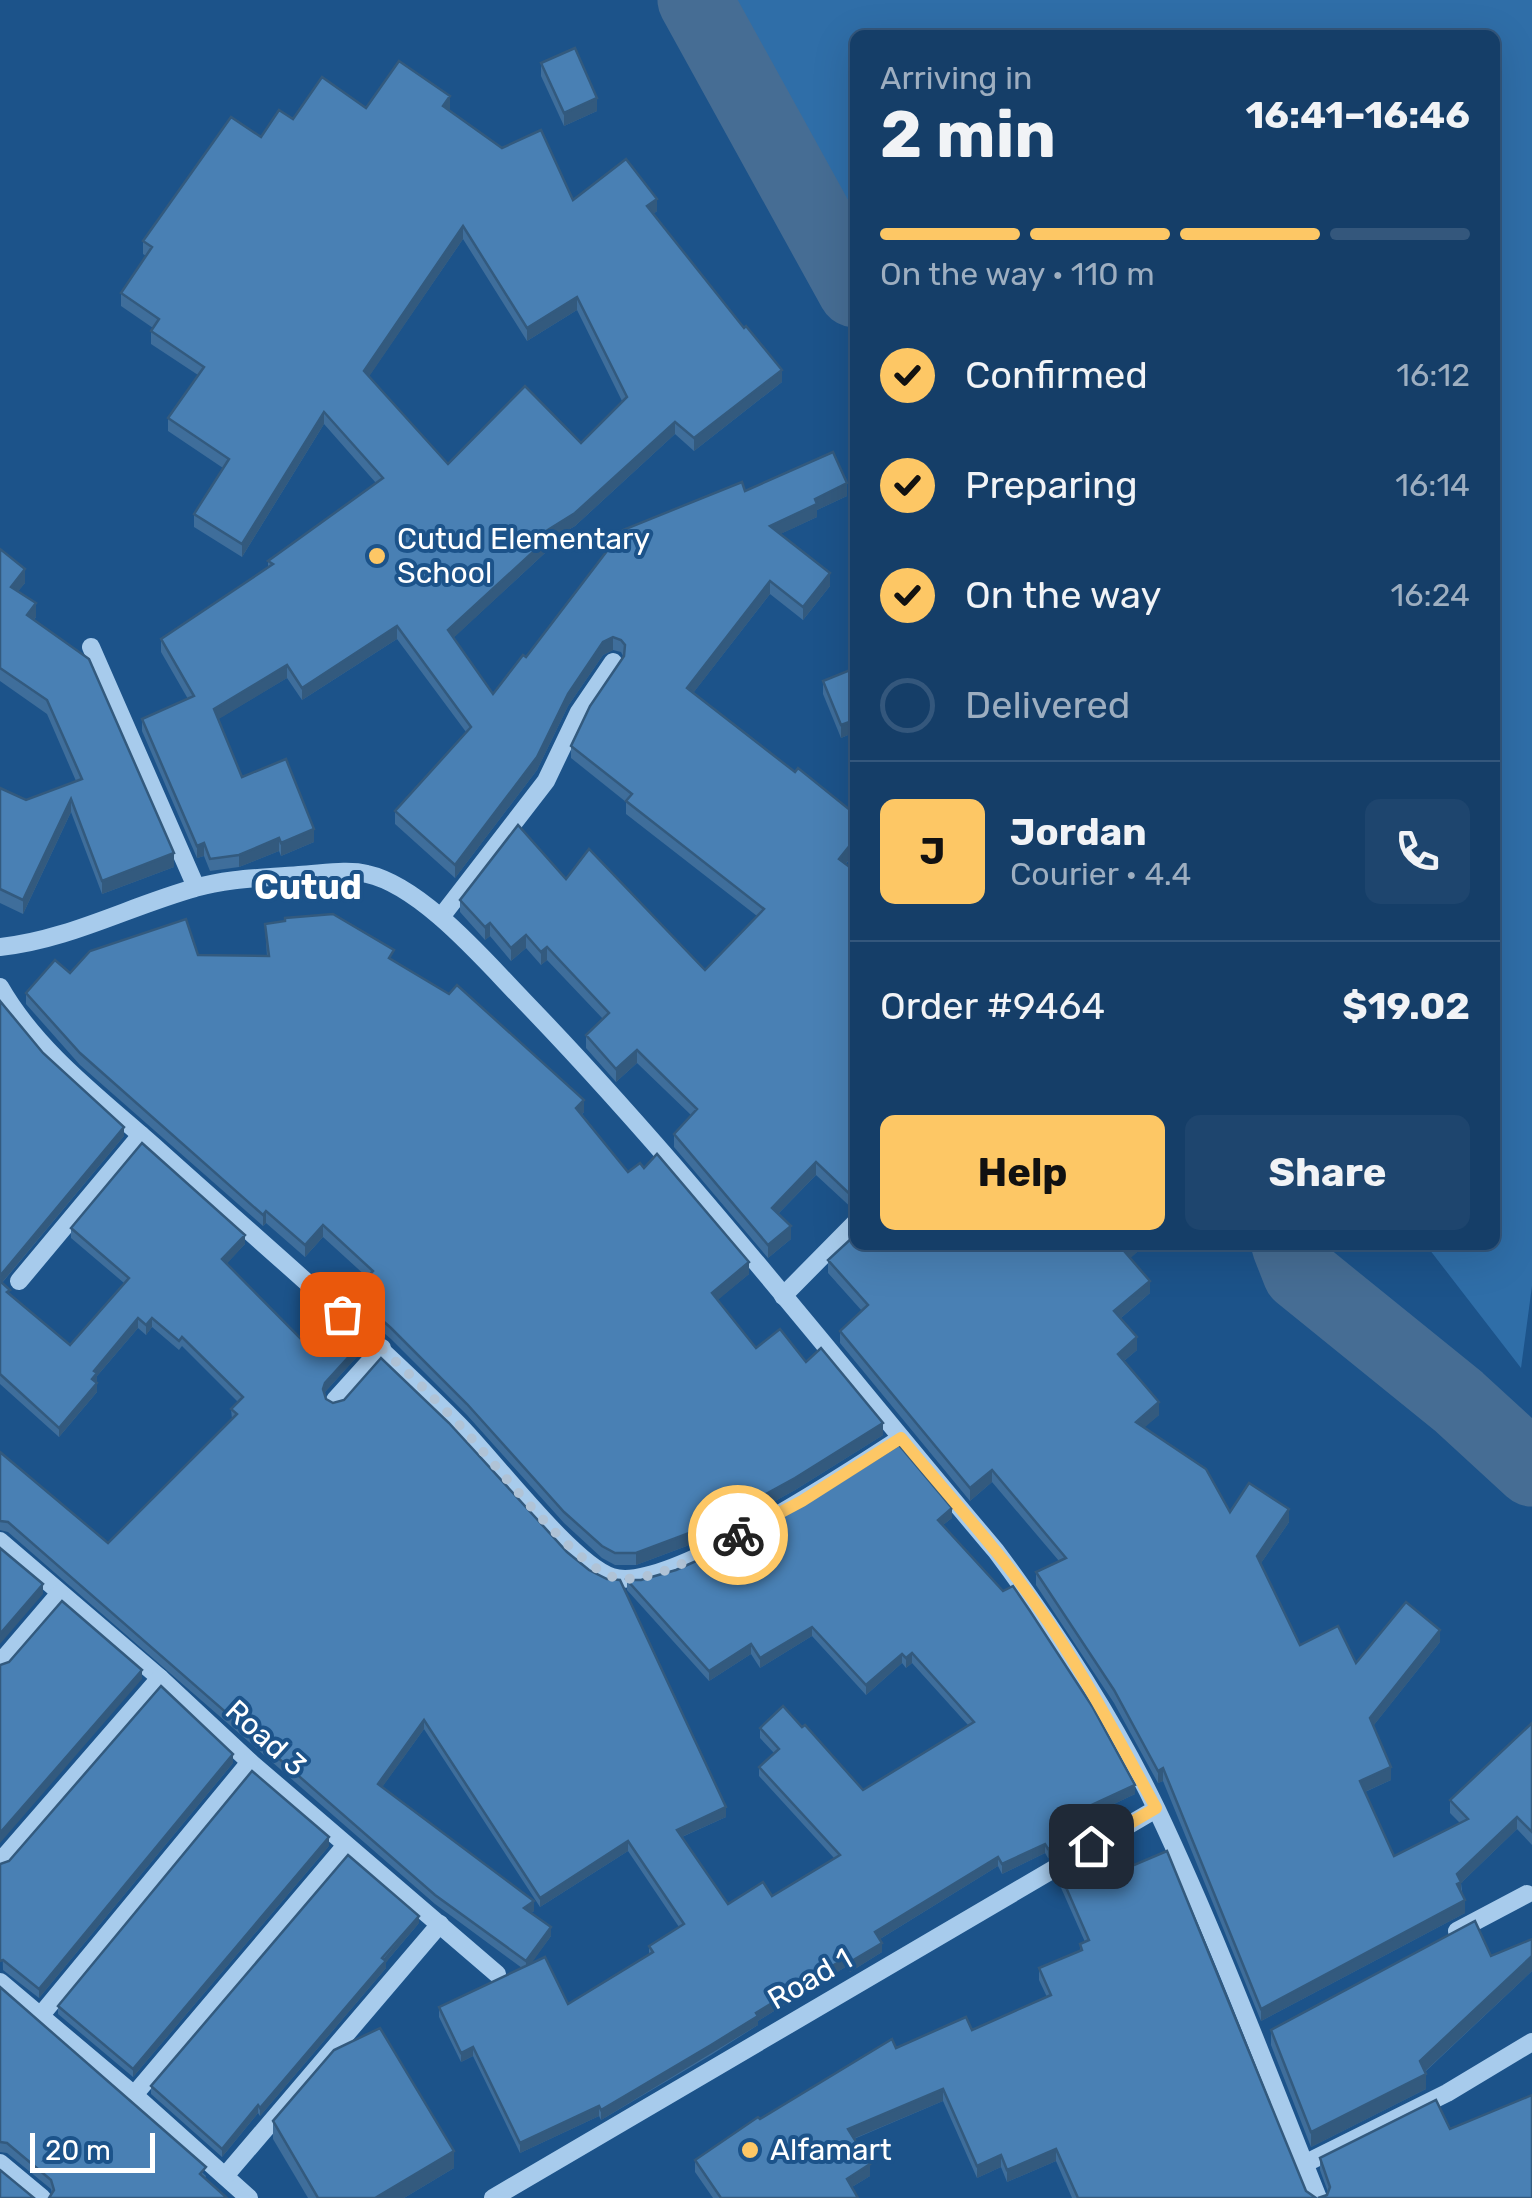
<!DOCTYPE html>
<meta charset="utf-8">
<style>
body{margin:0;font-family:Rubik,sans-serif;background:#1e456e;color:#f1f3f6;height:100vh;display:flex;flex-direction:column;font-size:38px;white-space:nowrap}
*{box-sizing:border-box;margin:0}
p{font-size:32px;color:#9daec0}
.icon{flex:none;width:55px;height:55px;fill:none;stroke:currentColor;stroke-width:2;stroke-linecap:round;stroke-linejoin:round}
.map{position:relative;flex:1;overflow:hidden}
.panel{position:absolute;left:850px;top:30px;width:650px;height:1220px;display:flex;flex-direction:column;background:#153e68;border-radius:15px;box-shadow:0 10px 40px #0002,0 0 0 2px #34577c}
.panel>*{flex:none}
.scale{position:absolute;left:30px;bottom:25px;width:125px;box-sizing:border-box;padding-left:10px;border:5px solid #fff;border-top:0;font-size:28px;line-height:35px;white-space:nowrap;color:#fff;-webkit-text-stroke:8px #1c538a;paint-order:stroke}
.pin{position:absolute;display:grid;place-items:center;width:85px;height:85px;color:#fff;margin:-42px;border-radius:20px;box-shadow:0 5px 15px #0006}
.courier{position:absolute;display:grid;place-items:center;width:100px;height:100px;margin:-50px;border:8px solid #fdc765;border-radius:50%;background:#fff;color:#222;box-shadow:0 2px 12px #0007}
.overview em{font-style:normal;font-weight:700}
.overview div{display:flex;flex-direction:column-reverse}
.overview{display:flex;align-items:center;justify-content:space-between;height:170px;padding:0 30px}
h1{font-size:65px;font-weight:700;line-height:75px}
.bar{display:grid;grid-template-columns:repeat(4,1fr);gap:15px 10px;align-content:center;height:120px;padding:0 30px}
.bar i{height:12px;border-radius:8px;background:#34577c}
.bar .current{background:#fdc765}
.bar p{grid-column:span 4}
.line{display:flex;align-items:center;gap:25px;padding:0 30px;border-top:2px solid #34577c}
.line div{flex:1}
.round{display:grid;place-items:center;flex:none;width:105px;height:105px;border-radius:15px;background:#1e456e}
ol{padding:0 30px;list-style:none}
li{display:flex;align-items:center;gap:30px;height:110px}
li p{margin-inline-start:auto}
li .icon{padding:10px;border-radius:50%;background:#fdc765;color:#111;stroke-width:4}
li:last-child{color:#9daec0}
li i{width:55px;height:55px;border:5px solid #34577c;border-radius:50%}
.action{display:flex;gap:20px;margin-top:auto;padding:20px 30px}
.action a{flex:1;height:115px;border-radius:15px;background:#fdc765;color:#111;font-size:40px;font-weight:700;line-height:115px;text-align:center}
.action a+a{background:#1e456e;color:#f1f3f6}
.map>svg:first-child{display:block}
.green{fill:#2f6ea8}
.lines{fill:none;stroke-linecap:round;stroke-linejoin:round}
.river{stroke:#466d94;stroke-width:75}
.minor{stroke:#a7cbec;stroke-width:18}
.wall{fill:#3f6e9b;fill-rule:evenodd}
.shaded-wall{fill:#335a7e}
.building{fill:#4980b4;stroke:#335a7e;stroke-width:2.5;fill-rule:evenodd}
.done{stroke:#b0c3d6;stroke-width:10;stroke-dasharray:0 18}
.route{stroke:#fdc765;stroke-width:12}
.poi-dot{fill:#fdc765;stroke:#1c538a;stroke-width:4}
.labels{text-anchor:middle;dominant-baseline:central;stroke-width:8;stroke-linejoin:round;paint-order:stroke}
.poi-label{font-size:30px;fill:#fff;stroke:#1c538a;text-anchor:start}
.street-label{font-size:30px;fill:#fff;stroke:#1c538a}
.quarter-label{font-size:35px;font-weight:bold;fill:#fff;stroke:#1c538a}
</style>
<div class="map">
<svg width="1532" height="2198" viewBox="0 0 1532 2198">
<rect width="100%" height="100%" fill="#1c538a"/>
<polygon class="green" points="718,0 1532,0 1532,1286 1521,1368 1426,1245 1495,1245 1495,35 855,35 855,223"/>
<g class="lines">
<g class="river">
<polyline points="695,0 855,290"/>
<polyline points="1289,1245 1300,1273 1458,1401 1532,1469"/>
</g>
<g class="minor">
<polyline points="91,647 196,887"/>
<polyline points="441,917 546,781 579,712 613,662"/>
<path d="M0,947C68,940 130,906 195,888C228,878 265,878 299,875C321,874 347,869 367,874C422,886 486,962 524,1001C692,1175 840,1367 996,1551C1057,1633 1113,1718 1157,1810C1217,1937 1266,2068 1318,2198"/>
<path d="M0,987C37,1052 102,1100 157,1149C258,1240 362,1328 458,1424C493,1459 572,1564 612,1577C665,1595 851,1470 901,1438"/>
<polyline points="19,1281 141,1135"/>
<polyline points="783,1296 855,1223"/>
<polyline points="335,1400 382,1348"/>
<polyline points="0,1541 160,1678 250,1762 497,1974"/>
<polyline points="0,1663 59,1594"/>
<polyline points="0,1862 160,1678"/>
<polyline points="1457,1931 1527,1894"/>
<polyline points="0,1982 134,2095 249,2198"/>
<polyline points="41,2015 250,1762"/>
<polyline points="134,2095 346,1845"/>
<polyline points="0,2163 42,2198"/>
<polyline points="1304,2164 1447,2093 1532,2042"/>
<polyline points="225,2176 440,1924"/>
<polyline points="493,2198 1156,1809"/>
</g>
</g>
<g class="wall">
<polygon points="541,63 597,111 564,126 541,76"/>
<path d="M366,108L450,109L449,111L573,200L657,211L653,214L782,382L694,451L675,434L575,526L546,543V552L453,638L493,694L526,657L745,491L847,496L817,510V517L780,534L830,586L803,620L770,594L693,693L795,772L855,814V852L846,864L855,871V1211L816,1175L778,1214L791,1239L768,1258L674,1147V1134L691,1115L637,1063L616,1082L586,1048V1035L603,1019L547,960L541,965L526,948L511,961L490,936L485,940L460,912V900L566,879L705,970L757,916L626,814V802L571,758V746L623,656L621,652L613,650L603,655L568,706L537,770L455,878L395,824V811L466,732L397,639L302,700L287,678L218,719L242,777L314,842L281,856L279,851L239,867L210,871L204,856L197,858L142,731V719L188,699L161,652V639L268,567V561L376,483L324,424L242,557L194,527V514L223,468L168,431V418L198,375L151,344V331L153,328L121,306V293L146,256L143,254V241L261,137L293,119ZM463,239L527,341L577,310L622,401L581,443L448,464L369,376Z"/>
<polygon points="0,549 25,583 18,591 36,617 34,620 174,867 102,894 71,812 23,914 0,903 0,788 26,800 76,781 47,714 0,681"/>
<polygon points="855,668 855,732 841,738 823,694 823,681"/>
<polygon points="265,924 394,961 584,1112 582,1114 628,1172 749,1274 717,1300 756,1348 806,1362 883,1435 795,1490 708,1538 636,1565 615,1565 602,1558 564,1523 467,1415 391,1339 352,1306 352,1294 368,1278 323,1237 305,1257 266,1223 263,1226 80,1065 26,1004 26,993 70,973 198,955 267,956"/>
<path d="M0,1001L43,1053L124,1136L2,1283L10,1295L70,1345L124,1283L71,1238V1228L245,1244L226,1264L300,1338L318,1334L363,1350L325,1392L326,1399L726,1817L682,1837L728,1904L772,1896L834,1858L759,1776V1767L774,1753L760,1738V1728L802,1727L863,1790L968,1725L912,1663L906,1668L902,1663L866,1695L812,1636L760,1668L751,1654L709,1681L627,1590V1580H641L952,1518L943,1525L1135,1794L1078,1821L1081,1838L1048,1858L1045,1853L1002,1874L998,1866L880,1939L882,1952L850,1972L847,1966L758,2021V2025L711,2055L601,2120L599,2116L520,2153L473,2056L461,2062L439,2017V2007L522,1968L435,1904L8,1532L0,1530V1452L108,1543L232,1419L231,1409L238,1402L182,1346L179,1350L152,1327L146,1335L138,1328L97,1376V1392L59,1437L0,1384ZM424,1729L540,1907L628,1851L679,1927L649,1946V1954L568,2004L531,1963L551,1936L531,1913L534,1911L382,1787Z"/>
<polygon points="1145,1245 1130,1258 1150,1293 1121,1318 1137,1350 1124,1361 1159,1415 1144,1427 1230,1512 1289,1522 1261,1563 1300,1645 1356,1663 1440,1642 1373,1726 1391,1780 1365,1792 1394,1856 1460,1823 1450,1813 1450,1800 1532,1723 1532,1845 1517,1829 1461,1883 1465,1913 1261,2021 1163,1781 1158,1783 1114,1703 1036,1585 1036,1572 1059,1561 992,1482 970,1501 840,1343 840,1331 862,1311 828,1273 828,1260"/>
<polygon points="233,1763 39,1998 3,1970 0,1864"/>
<polygon points="329,1846 133,2077 58,2014 58,2006"/>
<polygon points="1058,1869 1106,1877 1306,2191 1316,2198 1072,2198 1056,2161 1007,2182 1001,2167 977,2178 943,2101 854,2139 870,2176 852,2187 858,2198 713,2198 695,2172 695,2160 760,2119 896,2048 972,2030 1047,1997 1039,1980 1039,1968 1080,1951 1080,1944 1085,1942 1058,1881"/>
<polygon points="419,1923 386,1962 386,1968 260,2116 258,2113 222,2157 151,2094 151,2086"/>
<polygon points="1532,1939 1532,1971 1425,2072 1426,2089 1311,2147 1271,2045 1271,2030 1491,1956"/>
<polygon points="0,1987 206,2176 205,2178 52,2194 51,2189 7,2153 0,2152"/>
<polygon points="273,2121 454,2168 404,2198 308,2198 273,2139"/>
<polygon points="1450,2129 1327,2195 1328,2192 1320,2170 1320,2158"/>
</g>
<g class="shaded-wall">
<polygon points="450,96 450,109 443,119 443,106"/>
<polygon points="597,98 597,111 564,126 564,113"/>
<polygon points="657,199 657,211 647,219 647,206"/>
<polygon points="463,226 463,239 364,384 364,371"/>
<polygon points="577,297 577,310 527,341 527,328"/>
<polygon points="782,370 782,382 694,451 694,438"/>
<polygon points="324,412 324,424 242,557 242,544"/>
<polygon points="675,422 675,434 575,526 546,543 546,552 448,643 448,630 543,533"/>
<polygon points="847,483 847,496 817,510 817,517 770,539 770,526 815,499"/>
<polygon points="25,569 25,583 11,600 11,587"/>
<polygon points="830,573 830,586 803,620 803,607"/>
<polygon points="770,581 770,594 687,701 687,688"/>
<polygon points="36,603 36,617 27,629 27,615"/>
<polygon points="397,626 397,639 302,700 302,688"/>
<polygon points="613,637 613,650 603,655 568,706 537,770 455,878 455,865 603,642"/>
<polygon points="287,665 287,678 214,722 214,709"/>
<polygon points="855,720 855,732 841,738 841,725"/>
<polygon points="71,799 71,812 23,914 23,900"/>
<polygon points="314,829 314,842 281,856 281,843"/>
<polygon points="279,838 279,851 239,867 239,855"/>
<polygon points="855,839 855,852 839,872 839,859"/>
<polygon points="204,843 204,856 197,858 197,846"/>
<polygon points="174,853 174,867 102,894 102,881"/>
<polygon points="490,923 490,936 485,940 485,927"/>
<polygon points="526,935 526,948 511,961 511,948"/>
<polygon points="547,947 547,960 541,965 541,952"/>
<polygon points="637,1050 637,1063 616,1082 616,1069"/>
<polygon points="584,1100 584,1112 576,1119 576,1108"/>
<polygon points="124,1127 124,1136 0,1285 0,1276"/>
<polygon points="816,1162 816,1175 772,1220 772,1208"/>
<polygon points="266,1211 266,1223 263,1226 263,1215"/>
<polygon points="323,1225 323,1237 305,1257 305,1245"/>
<polygon points="791,1226 791,1239 768,1258 768,1245"/>
<polygon points="245,1235 245,1244 222,1269 222,1259"/>
<polygon points="1131,1245 1145,1245 1124,1264 1124,1251"/>
<polygon points="749,1262 749,1274 712,1305 712,1293"/>
<polygon points="1150,1281 1150,1293 1114,1324 1114,1311"/>
<polygon points="138,1318 138,1328 97,1376 97,1392 59,1437 59,1428 94,1371"/>
<polygon points="152,1318 152,1327 146,1335 146,1325"/>
<polygon points="1137,1337 1137,1350 1118,1366 1118,1354"/>
<polygon points="363,1341 363,1350 325,1392 323,1398 323,1389 325,1383"/>
<polygon points="1159,1402 1159,1415 1136,1435 1136,1422"/>
<polygon points="883,1423 883,1435 795,1490 708,1538 636,1565 636,1553"/>
<polygon points="992,1470 992,1482 970,1501 970,1488"/>
<polygon points="952,1508 952,1518 938,1529 938,1520"/>
<polygon points="1289,1509 1289,1522 1257,1569 1257,1556"/>
<polygon points="43,1584 43,1594 0,1644 0,1634"/>
<polygon points="812,1627 812,1636 760,1668 760,1658"/>
<polygon points="1440,1630 1440,1642 1370,1730 1370,1718"/>
<polygon points="751,1644 751,1654 709,1681 709,1671"/>
<polygon points="912,1653 912,1663 906,1668 906,1658"/>
<polygon points="902,1654 902,1663 866,1695 866,1685"/>
<polygon points="142,1670 142,1679 0,1843 0,1833"/>
<polygon points="424,1720 424,1729 378,1793 378,1784"/>
<polygon points="233,1754 233,1763 39,1998 39,1989"/>
<polygon points="1391,1767 1391,1780 1360,1794 1360,1781"/>
<polygon points="1163,1768 1163,1781 1158,1783 1158,1771"/>
<polygon points="1135,1785 1135,1794 1074,1823 1074,1813"/>
<polygon points="726,1807 726,1817 677,1839 677,1830"/>
<polygon points="1517,1817 1517,1829 1461,1883 1461,1894 1457,1896 1457,1874"/>
<polygon points="1081,1829 1081,1838 1048,1858 1048,1849"/>
<polygon points="329,1837 329,1846 133,2077 133,2069"/>
<polygon points="628,1841 628,1851 540,1907 540,1898"/>
<polygon points="1045,1844 1045,1853 1002,1874 1002,1864"/>
<polygon points="998,1857 998,1866 875,1942 875,1932"/>
<polygon points="1465,1900 1465,1913 1261,2021 1261,2009"/>
<polygon points="534,1901 534,1911 524,1917 524,1908"/>
<polygon points="419,1916 419,1923 386,1962 386,1968 260,2116 260,2108"/>
<polygon points="551,1927 551,1936 526,1971 526,1961"/>
<polygon points="882,1943 882,1952 850,1972 850,1962"/>
<polygon points="1532,1956 1532,1971 1420,2076 1420,2061"/>
<polygon points="847,1957 847,1966 758,2021 758,2025 601,2120 601,2110"/>
<polygon points="473,2047 473,2056 461,2062 461,2053"/>
<polygon points="1426,2074 1426,2089 1311,2147 1311,2132"/>
<polygon points="943,2089 943,2101 848,2141 848,2129"/>
<polygon points="258,2105 258,2113 222,2157 222,2149"/>
<polygon points="599,2106 599,2116 520,2153 520,2143"/>
<polygon points="1056,2149 1056,2161 1007,2182 1007,2170"/>
<polygon points="454,2151 454,2168 404,2198 375,2198"/>
<polygon points="1001,2155 1001,2167 977,2178 977,2166"/>
<polygon points="870,2164 870,2176 847,2190 847,2179"/>
</g>
<g class="building">
<polygon points="575,48 597,98 564,113 541,63"/>
<path d="M399,61L450,96L443,106L502,148L541,130L573,200L626,159L657,199L647,206L744,328L746,326L782,370L694,438L675,422L575,513L543,533L546,540L448,630L493,694L523,655L526,657L623,530L742,482L745,491L833,452L847,483L815,499L817,504L770,526L830,573L803,607L770,581L687,688L795,772L798,768L855,814V839L839,859L855,871V1199L816,1162L772,1208L791,1226L768,1245L674,1134L697,1109L637,1050L616,1069L586,1035L609,1013L547,947L541,952L526,935L511,948L490,923L485,927L460,900L518,825L566,879L589,849L705,970L764,909L626,801L632,794L571,746L590,706L624,656L625,645L621,640L613,637L603,642L568,694L537,757L455,865L395,811L471,727L397,626L302,688L287,665L214,709L242,777L286,759L314,829L281,843L279,838L239,855L210,859L204,843L197,846L142,719L194,696L161,639L273,564L268,561L383,478L324,412L242,544L194,514L229,459L168,418L204,367L151,331L159,319L121,293L152,247L143,241L231,117L261,137L279,110L293,119L322,77L366,108ZM463,226L527,328L577,297L627,397L581,443L525,386L448,464L364,371Z"/>
<polygon points="0,549 25,569 11,587 36,603 27,615 89,659 174,853 102,881 71,799 23,900 0,889 0,788 26,800 82,779 47,700 0,668"/>
<polygon points="855,668 855,720 841,725 823,681"/>
<polygon points="333,914 394,950 389,958 449,994 457,985 584,1100 576,1108 628,1172 640,1163 644,1168 657,1154 749,1262 712,1293 756,1348 780,1329 806,1362 821,1348 883,1423 795,1478 708,1526 636,1553 615,1553 602,1546 564,1512 467,1404 391,1328 352,1294 373,1271 323,1225 305,1245 266,1211 263,1215 80,1053 26,993 55,960 70,973 90,951 186,919 198,955 269,956 265,924 285,921 285,918"/>
<polygon points="0,1001 43,1053 124,1127 0,1276"/>
<polygon points="142,1143 245,1235 222,1259 300,1338 312,1327 318,1334 335,1315 363,1341 325,1383 323,1389 326,1399 333,1403 344,1400 381,1358 449,1423 567,1552 589,1570 607,1579 620,1580 726,1807 677,1830 728,1904 763,1882 772,1896 840,1855 759,1767 779,1749 760,1728 783,1706 802,1727 805,1725 863,1790 974,1722 912,1653 906,1658 902,1654 866,1685 812,1627 760,1658 751,1644 709,1671 627,1580 641,1580 676,1570 719,1551 808,1502 899,1445 952,1508 938,1520 1003,1591 1013,1586 1030,1611 1092,1706 1135,1785 1074,1813 1081,1829 1048,1849 1045,1844 1002,1864 998,1857 875,1932 882,1943 850,1962 847,1957 756,2013 758,2016 711,2045 601,2110 599,2106 520,2143 473,2047 461,2053 439,2007 545,1957 568,2004 653,1952 649,1946 684,1924 628,1841 540,1898 424,1720 378,1784 534,1901 524,1908 551,1927 526,1961 435,1895 8,1522 0,1521 0,1452 108,1543 237,1414 231,1409 243,1397 182,1337 179,1341 152,1318 146,1325 138,1318 94,1371 97,1373 92,1379 97,1383 59,1428 0,1374 0,1281 10,1290 7,1292 70,1345 129,1278 71,1228"/>
<polygon points="855,1235 855,1245 1131,1245 1124,1251 1150,1281 1114,1311 1137,1337 1118,1354 1159,1402 1136,1422 1206,1469 1230,1512 1249,1483 1289,1509 1257,1556 1300,1645 1338,1626 1356,1663 1406,1602 1440,1630 1370,1718 1391,1767 1360,1781 1394,1856 1468,1819 1450,1800 1532,1723 1532,1832 1517,1817 1457,1874 1461,1882 1457,1884 1465,1900 1261,2009 1163,1768 1158,1771 1114,1690 1036,1572 1066,1558 992,1470 970,1488 840,1331 868,1305 828,1260"/>
<polygon points="0,1548 43,1584 0,1634"/>
<polygon points="62,1601 142,1670 0,1833 0,1665 9,1662"/>
<polygon points="161,1686 233,1754 39,1989 3,1960 0,1961 0,1864 9,1861"/>
<polygon points="252,1771 329,1837 133,2069 58,2006"/>
<polygon points="1092,1849 1106,1877 1167,1851 1306,2191 1316,2198 1078,2198 1056,2149 1007,2170 1001,2155 977,2166 943,2089 848,2129 870,2164 847,2179 858,2198 721,2198 695,2160 758,2117 760,2119 892,2039 896,2048 966,2017 972,2030 1051,1995 1039,1968 1082,1950 1080,1944 1089,1940 1058,1869"/>
<polygon points="348,1855 419,1916 382,1958 386,1961 381,1966 260,2108 258,2105 222,2149 151,2086"/>
<polygon points="1475,1921 1491,1956 1532,1939 1532,1956 1420,2061 1426,2074 1311,2132 1271,2030"/>
<polygon points="0,1987 206,2167 200,2174 227,2198 49,2198 54,2190 51,2180 7,2143 0,2142"/>
<polygon points="380,2028 454,2151 375,2198 318,2198 273,2121 334,2050"/>
<polygon points="1532,2095 1532,2198 1318,2198 1327,2195 1330,2187 1320,2158 1436,2100 1450,2129"/>
<polygon points="0,2170 34,2198 0,2198"/>
</g>
<g class="lines">
<path class="done" d="M342,1314C385,1350 426,1389 464,1430C494,1462 578,1571 617,1578C652,1584 707,1552 738,1535"/>
<path class="route" d="M738,1535L802,1501L901,1438C951,1499 1005,1557 1049,1623C1089,1683 1122,1746 1156,1808L1091,1846"/>
</g>
<g class="poi-dot">
<circle cx="377" cy="556" r="10"/>
<circle cx="750" cy="2150" r="10"/>
</g>
<g class="labels">
<g class="poi-label">
<text x="397" y="539">Cutud Elementary<tspan x="397" dy="34">School</tspan></text>
<text x="770" y="2150">Alfamart</text>
</g>
<g class="street-label">
<text transform="translate(266 1738) rotate(42)">Road 3</text>
<text transform="translate(810 1979) rotate(-30)">Road 1</text>
</g>
<g class="quarter-label">
<text x="308" y="887">Cutud</text>
</g>
</g>
</svg>
<div class="scale">20 m</div>
<div class="pin" style="left:342px;top:1314px;background:#ea580c"><svg class="icon" aria-label="bag" viewBox="0 0 24 24"><path d="M5 8h14l-1 12H6zM9 8a3 3 0 0 1 6 0"/></svg></div>
<div class="pin" style="left:1091px;top:1846px;background:#1f2937"><svg class="icon" aria-label="home" viewBox="0 0 24 24"><path d="M3 11l9-7 9 7M6 9v11h12V9"/></svg></div>
<div class="courier" style="left:738px;top:1535px"><svg class="icon" aria-label="bike" viewBox="0 0 24 24"><circle cx="6" cy="16" r="4"/><circle cx="18" cy="16" r="4"/><path d="M6 16l4-8h5l3 8M10 8l3 8H6M13 5h3"/></svg></div>
<section class="panel">
<div class="overview"><div><h1>2 min</h1><p>Arriving in</p></div><em>16:41–16:46</em></div>
<div class="bar"><i class="current"></i><i class="current"></i><i class="current"></i><i></i><p>On the way · 110 m</p></div>
<ol>
<li><svg class="icon" aria-label="check" viewBox="0 0 24 24"><path d="M5 12l5 5 9-10"/></svg>Confirmed<p>16:12</p></li>
<li><svg class="icon" aria-label="check" viewBox="0 0 24 24"><path d="M5 12l5 5 9-10"/></svg>Preparing<p>16:14</p></li>
<li><svg class="icon" aria-label="check" viewBox="0 0 24 24"><path d="M5 12l5 5 9-10"/></svg>On the way<p>16:24</p></li>
<li><i></i>Delivered</li>
</ol>
<div class="line" style="height:180px"><b class="round" style="background:#fdc765;color:#111">J</b><div><b>Jordan</b><p>Courier · 4.4</p></div><a class="round"><svg class="icon" aria-label="phone" viewBox="0 0 24 24"><path d="M5 4h4l2 5-3 2q2 4 5 5l2-3 5 2v4C11 20 4 13 5 4z"/></svg></a></div>
<div class="line" style="height:130px"><div>Order #9464</div><b>$19.02</b></div>
<div class="action"><a>Help</a><a>Share</a></div>
</section>
</div>
